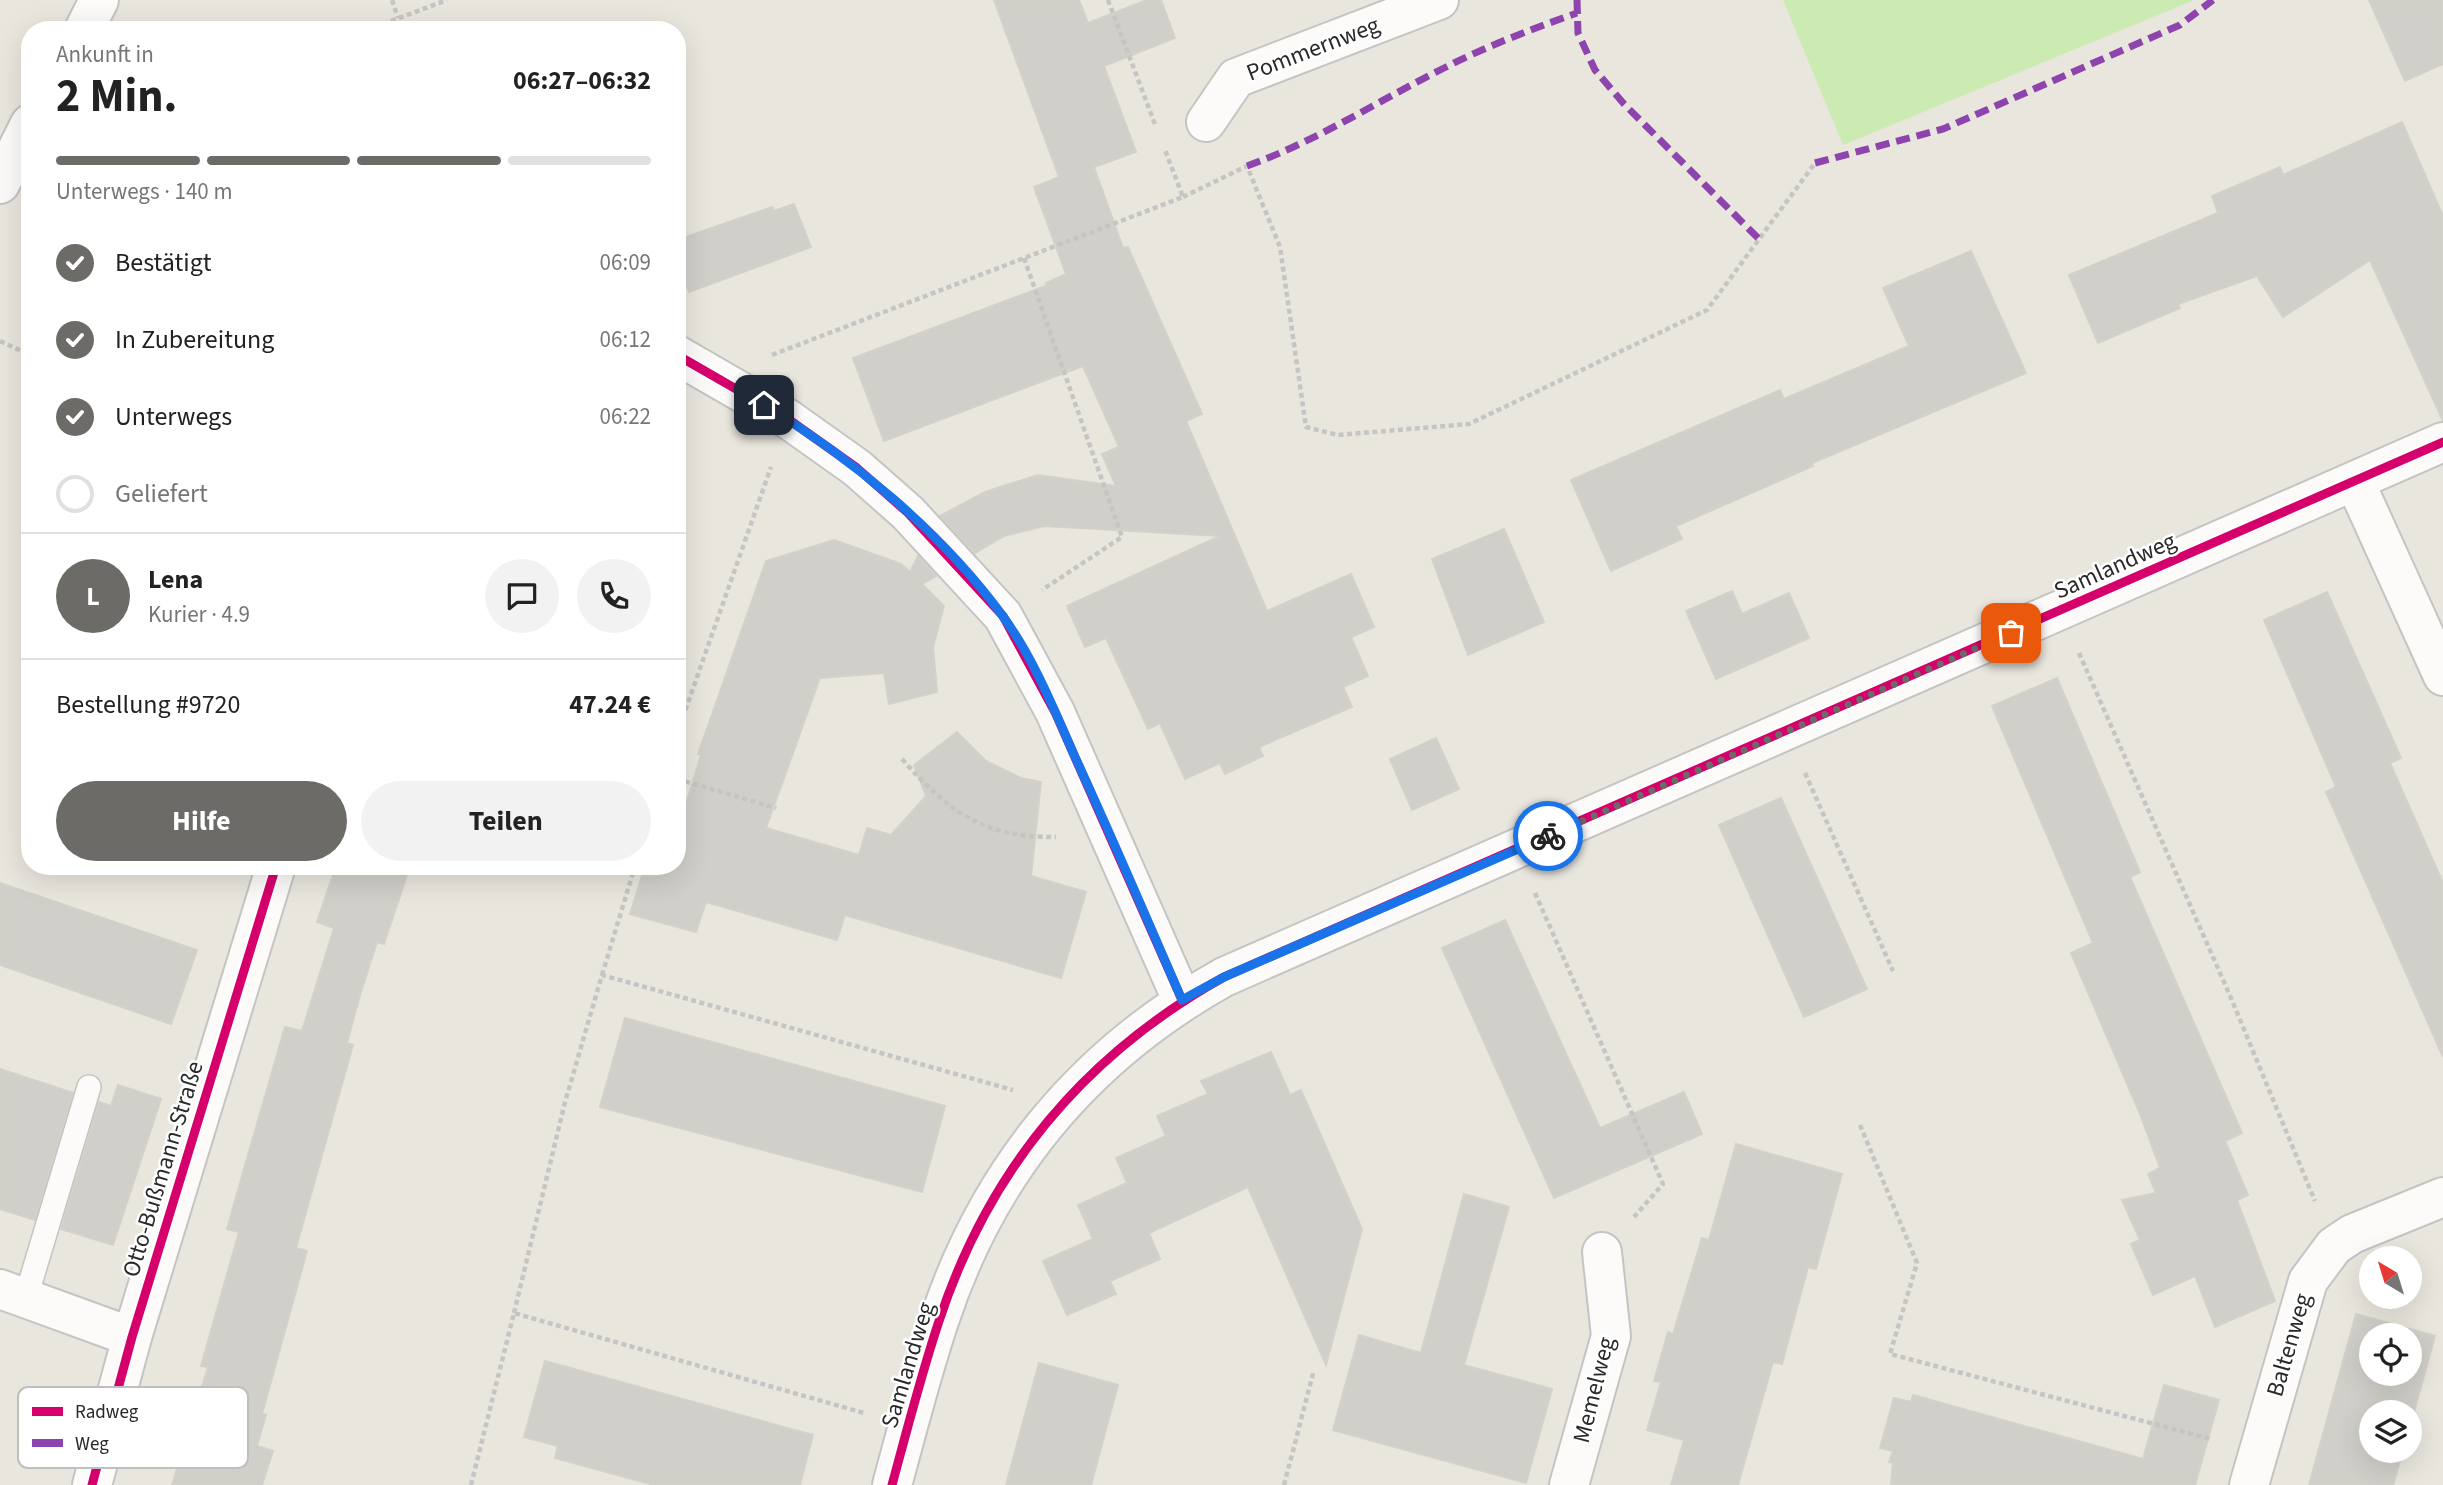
<!DOCTYPE html>
<html lang="de">
<meta charset="utf-8">
<style>
body{margin:0;font-family:"Source Sans 3",sans-serif;background:#f2f2f2;color:#222;height:100vh;display:flex;flex-direction:column;font-size:26px;white-space:nowrap}
*{box-sizing:border-box;margin:0}
p{font-size:23px;color:#767676}
.icon{flex:none;width:38px;height:38px;fill:none;stroke:currentColor;stroke-width:2;stroke-linecap:round;stroke-linejoin:round}
.map{position:relative;flex:1;overflow:hidden}
.details{position:absolute;left:21px;top:21px;width:665px;height:854px;display:flex;flex-direction:column;background:#fff;border-radius:28px;box-shadow:0 7px 28px #0002}
.details>*{flex:none}
.needle{width:46px;rotate:322deg}
.buttons{position:absolute;left:2359px;top:1246px;display:grid;gap:14px}
.buttons a{display:grid;place-items:center;width:63px;height:63px;border-radius:50%;background:#fff;box-shadow:0 7px 28px #0002;font-size:35px}
.pin{position:absolute;display:grid;place-items:center;width:60px;height:60px;color:#fff;margin:-30px;border-radius:14px;box-shadow:0 4px 10px #0006}
.courier{position:absolute;display:grid;place-items:center;width:70px;height:70px;margin:-35px;border:5px solid #1a73e8;border-radius:50%;background:#fff;color:#222;box-shadow:0 2px 9px #0007}
.summary em{font-style:normal;font-weight:700}
.summary div{display:flex;flex-direction:column-reverse}
.summary{display:flex;align-items:center;justify-content:space-between;height:119px;padding:0 35px}
h1{font-size:46px;font-weight:700;line-height:52px}
.bar{display:grid;grid-template-columns:repeat(4,1fr);gap:10px 7px;align-content:center;height:84px;padding:0 35px}
.bar i{height:9px;border-radius:5px;background:#e0e0e0}
.bar .on{background:#6c6b68}
.bar p{grid-column:span 4}
.line{display:flex;align-items:center;gap:18px;padding:0 35px;border-top:2px solid #e0e0e0}
.line div{flex:1}
.round{display:grid;place-items:center;flex:none;width:74px;height:74px;border-radius:37px;background:#f2f2f2}
ol{padding:0 35px;list-style:none}
li{display:flex;align-items:center;gap:21px;height:77px}
li p{margin-inline-start:auto}
li .icon{padding:7px;border-radius:50%;background:#6c6b68;color:#fff;stroke-width:4}
li:last-child{color:#767676}
li i{width:38px;height:38px;border:4px solid #e0e0e0;border-radius:50%}
.primary-button{display:flex;gap:14px;margin-top:auto;padding:14px 35px}
.primary-button a{flex:1;height:80px;border-radius:42px;background:#6c6b68;color:#fff;font-size:28px;font-weight:700;line-height:80px;text-align:center}
.primary-button a+a{background:#f2f2f2;color:#222}
.map>svg:first-child{display:block}
.pitch{fill:#ccebb2}
.building{fill:#d1cfca;stroke:#d4d1cb;stroke-width:2;fill-rule:evenodd}
.lines{fill:none;stroke-linecap:round;stroke-linejoin:round}
.lane-casing{stroke:#c5c4c4;stroke-width:26}
.street-casing{stroke:#c5c4c4;stroke-width:42}
.path{stroke:#c6c5c4;stroke-width:4.5;stroke-dasharray:5 3.5;stroke-linecap:butt}
.lane{stroke:#fcfbfa;stroke-width:23}
.street{stroke:#fcfbfa;stroke-width:38}
.quiet{stroke:#8e44ad;stroke-width:7;stroke-dasharray:14 7;stroke-linecap:butt}
.cycleway-casing{stroke:#fff;stroke-width:13}
.cycleway{stroke:#d6006c;stroke-width:9}
.done{stroke:#6c6b68;stroke-width:7;stroke-dasharray:0 12.6}
.route{stroke:#1a73e8;stroke-width:9}
.labels{text-anchor:middle;dominant-baseline:central;stroke-width:5;stroke-linejoin:round;paint-order:stroke}
.street-label{font-size:24px;fill:#292929;stroke:#fff}
.key{fill:#fff;stroke:#bfbfbf;stroke-width:2}
.key-label{font-size:19px;fill:#292929}
</style>
<div class="map">
<svg width="2443" height="1485" viewBox="0 0 2443 1485">
<rect width="100%" height="100%" fill="#e9e6de"/>
<polygon class="pitch" points="1783,0 2192,0 2192,1 1843,145"/>
<g class="building">
<polygon points="994,0 1079,0 1088,23 1147,0 1161,0 1175,38 1104,66 1136,152 1094,167 1123,248 1128,247 1202,414 1186,421 1267,611 1351,574 1374,627 1351,637 1368,676 1343,687 1352,707 1259,747 1263,756 1225,774 1220,763 1185,779 1160,723 1148,729 1106,638 1085,647 1067,606 1220,536 1044,526 1004,536 975,553 940,516 985,492 1038,475 1116,486 1102,454 1119,447 1083,366 884,441 853,358 1048,285 1046,283 1066,274 1034,187 1059,177"/>
<polygon points="2369,0 2443,0 2443,64 2405,81"/>
<polygon points="2402,122 2443,216 2443,421 2370,260 2283,317 2257,276 2178,304 2180,308 2098,343 2069,275 2218,213 2212,196 2280,167 2283,175"/>
<polygon points="794,204 811,247 689,292 677,261 677,240 772,207 774,211"/>
<polygon points="1971,251 2026,373 1812,463 1813,466 1676,526 1682,539 1611,571 1571,480 1780,390 1784,399 1909,346 1883,288"/>
<polygon points="1504,529 1544,622 1468,655 1432,559"/>
<polygon points="834,540 901,564 910,572 918,556 936,576 922,584 944,606 933,647 937,692 889,704 884,673 820,678 766,828 859,855 867,828 891,835 926,796 914,765 957,732 986,761 1021,778 1041,782 1031,876 1086,892 1061,978 845,915 837,940 706,902 696,932 630,914 645,866 677,866 677,834 701,755 698,754 766,561"/>
<polygon points="1732,591 1742,614 1789,593 1809,638 1716,679 1686,611"/>
<polygon points="2327,592 2401,758 2390,763 2443,883 2443,1057 2326,792 2336,787 2264,620"/>
<polygon points="2057,678 2140,872 2130,877 2242,1133 2225,1141 2248,1195 2237,1200 2275,1301 2215,1327 2195,1276 2153,1295 2131,1244 2140,1240 2122,1200 2156,1193 2148,1174 2160,1168 2140,1114 2071,953 2093,943 1992,706"/>
<polygon points="1436,738 1459,789 1412,810 1390,759"/>
<polygon points="1781,798 1867,989 1804,1017 1719,825"/>
<polygon points="336,866 410,866 384,944 377,942 360,995 347,1043 353,1045 296,1248 307,1251 262,1414 266,1415 257,1446 273,1451 262,1485 172,1485 208,1367 201,1366 239,1232 227,1229 246,1162 285,1027 302,1031 334,928 317,922"/>
<polygon points="0,883 197,950 171,1024 0,965"/>
<polygon points="1505,920 1600,1128 1684,1092 1702,1134 1554,1198 1442,948"/>
<polygon points="625,1018 945,1106 922,1192 600,1107"/>
<polygon points="1271,1052 1290,1095 1301,1090 1362,1229 1326,1365 1248,1187 1149,1233 1160,1259 1110,1281 1116,1294 1067,1315 1043,1261 1093,1239 1078,1205 1127,1183 1116,1158 1166,1136 1157,1116 1208,1094 1201,1081"/>
<polygon points="0,1069 73,1093 35,1220 0,1209"/>
<polygon points="118,1085 161,1099 113,1245 61,1229 99,1102 111,1106"/>
<polygon points="1736,1144 1842,1174 1816,1269 1808,1267 1782,1364 1773,1362 1738,1485 1671,1485 1684,1440 1647,1430 1661,1382 1654,1381 1668,1332 1673,1334 1702,1238 1709,1240"/>
<polygon points="1464,1194 1509,1207 1464,1365 1552,1389 1526,1483 1333,1430 1359,1335 1421,1353"/>
<path d="M2356,1314L2435,1336L2410,1426V1412H2371V1451H2403L2393,1485H2309ZM2371,1335H2410V1374H2371Z"/>
<polygon points="545,1361 813,1435 800,1485 654,1485 555,1458 558,1446 524,1437"/>
<polygon points="1039,1363 1118,1385 1091,1485 1006,1485"/>
<polygon points="2164,1385 2219,1400 2195,1485 1891,1485 1893,1463 1889,1462 1893,1451 1880,1448 1894,1398 1911,1402 1913,1395 2143,1459"/>
</g>
<g class="lines">
<defs>
<polyline id="lane" points="26,1297 89,1087"/>
<g id="street">
<polyline points="84,30 99,0"/>
<polyline points="1206,122 1236,78 1439,0"/>
<polyline points="0,184 30,124"/>
<polyline points="677,355 788,419 857,468 908,513 1003,616 1055,712 1182,1000"/>
<polyline points="2355,482 2443,676"/>
<polyline points="0,1289 132,1337"/>
<polyline points="92,1485 132,1337 276,866"/>
<path d="M892,1485C907,1430 921,1375 939,1321C989,1169 1086,1054 1224,977L2443,442"/>
<polyline points="1569,1485 1611,1336 1602,1252"/>
<polyline points="2249,1485 2308,1281 2334,1246 2352,1234 2443,1197"/>
</g>
</defs>
<use href="#lane" class="lane-casing"/>
<use href="#street" class="street-casing"/>
<g class="path">
<polyline points="392,0 398,18"/>
<polyline points="1108,0 1156,127"/>
<polyline points="367,30 447,0"/>
<polyline points="1183,197 1247,166 1280,247 1306,427 1338,435 1469,424 1707,310 1815,163"/>
<polyline points="1024,258 1122,537 1042,590"/>
<polyline points="0,341 30,355"/>
<polyline points="772,355 1183,197 1165,150"/>
<polyline points="2079,653 2231,998 2315,1201"/>
<polyline points="677,734 771,467"/>
<path d="M902,759C948,811 983,838 1056,837"/>
<polyline points="1805,773 1893,971"/>
<polyline points="677,779 776,808"/>
<polyline points="1535,893 1663,1184 1634,1217"/>
<polyline points="602,975 635,866"/>
<polyline points="1860,1125 1917,1263 1890,1354 2211,1439"/>
<polyline points="514,1313 565,1102 602,975 1013,1090"/>
<polyline points="471,1485 514,1313 864,1413"/>
<polyline points="1284,1485 1314,1370"/>
</g>
<use href="#lane" class="lane"/>
<use href="#street" class="street"/>
<g class="quiet">
<polyline points="1577,0 1578,33 1595,70 1624,104 1759,239"/>
<polyline points="1815,163 1943,129 2180,25 2213,0"/>
<path d="M1247,166C1317,141 1378,101 1444,68C1487,46 1532,29 1577,13"/>
</g>
<defs>
<g id="cycleway">
<polyline points="677,355 788,419 857,468 908,513 1003,616 1055,712 1182,1000"/>
<polyline points="92,1485 132,1337 276,866"/>
<path d="M892,1485C907,1430 921,1375 939,1321C989,1169 1086,1054 1224,977L2443,442"/>
</g>
</defs>
<use href="#cycleway" class="cycleway-casing"/>
<use href="#cycleway" class="cycleway"/>
</g>
<g class="lines">
<polyline class="done" points="1548,836 2011,633"/>
<path class="route" d="M764,405C852,458 941,532 1002,615C1033,657 1054,709 1075,757C1112,837 1147,919 1182,1000L1224,977L1548,836"/>
</g>
<g class="labels">
<g class="street-label">
<text transform="translate(1313 49) rotate(-21)">Pommernweg</text>
<text transform="translate(2115 566) rotate(-24)">Samlandweg</text>
<text transform="translate(163 1169) rotate(-73)">Otto-Bußmann-Straße</text>
<text transform="translate(2289 1345) rotate(-74)">Baltenweg</text>
<text transform="translate(908 1365) rotate(-73)">Samlandweg</text>
<text transform="translate(1594 1390) rotate(-76)">Memelweg</text>
</g>
</g>
<rect x="18" y="1387" width="230" height="81" rx="10" class="key"/>
<rect x="32" y="1407" width="31" height="9" fill="#d6006c"/>
<rect x="32" y="1439" width="31" height="8" fill="#8e44ad"/>
<g class="key-label">
<text x="75" y="1418">Radweg</text>
<text x="75" y="1450">Weg</text>
</g>
</svg>
<div class="buttons">
<a><svg class="needle" viewBox="-14 -14 28 28"><path d="M0-13l5 13h-10z" fill="#e53935"/><path d="M0 13l5-13h-10z" fill="#767676"/></svg></a>
<a><svg class="icon" aria-label="locate" viewBox="0 0 24 24"><circle cx="12" cy="12" r="6"/><path d="M12 2v4M12 18v4M2 12h4M18 12h4"/></svg></a>
<a><svg class="icon" aria-label="layers" viewBox="0 0 24 24"><path d="M12 4l9 5-9 5-9-5zM3 14l9 5 9-5"/></svg></a>
</div>
<div class="pin" style="left:2011px;top:633px;background:#ea580c"><svg class="icon" aria-label="bag" viewBox="0 0 24 24"><path d="M5 8h14l-1 12H6zM9 8a3 3 0 0 1 6 0"/></svg></div>
<div class="pin" style="left:764px;top:405px;background:#1f2937"><svg class="icon" aria-label="home" viewBox="0 0 24 24"><path d="M3 11l9-7 9 7M6 9v11h12V9"/></svg></div>
<div class="courier" style="left:1548px;top:836px"><svg class="icon" aria-label="bike" viewBox="0 0 24 24"><circle cx="6" cy="16" r="4"/><circle cx="18" cy="16" r="4"/><path d="M6 16l4-8h5l3 8M10 8l3 8H6M13 5h3"/></svg></div>
<section class="details">
<div class="summary"><div><h1>2 Min.</h1><p>Ankunft in</p></div><em>06:27–06:32</em></div>
<div class="bar"><i class="on"></i><i class="on"></i><i class="on"></i><i></i><p>Unterwegs · 140 m</p></div>
<ol>
<li><svg class="icon" aria-label="check" viewBox="0 0 24 24"><path d="M5 12l5 5 9-10"/></svg>Bestätigt<p>06:09</p></li>
<li><svg class="icon" aria-label="check" viewBox="0 0 24 24"><path d="M5 12l5 5 9-10"/></svg>In Zubereitung<p>06:12</p></li>
<li><svg class="icon" aria-label="check" viewBox="0 0 24 24"><path d="M5 12l5 5 9-10"/></svg>Unterwegs<p>06:22</p></li>
<li><i></i>Geliefert</li>
</ol>
<div class="line" style="height:126px"><b class="round" style="background:#6c6b68;color:#fff">L</b><div><b>Lena</b><p>Kurier · 4.9</p></div><a class="round"><svg class="icon" aria-label="chat" viewBox="0 0 24 24"><path d="M4 5h16v11H9l-5 4z"/></svg></a><a class="round"><svg class="icon" aria-label="phone" viewBox="0 0 24 24"><path d="M5 4h4l2 5-3 2q2 4 5 5l2-3 5 2v4C11 20 4 13 5 4z"/></svg></a></div>
<div class="line" style="height:91px"><div>Bestellung #9720</div><b>47.24 €</b></div>
<div class="primary-button"><a>Hilfe</a><a>Teilen</a></div>
</section>
</div>
